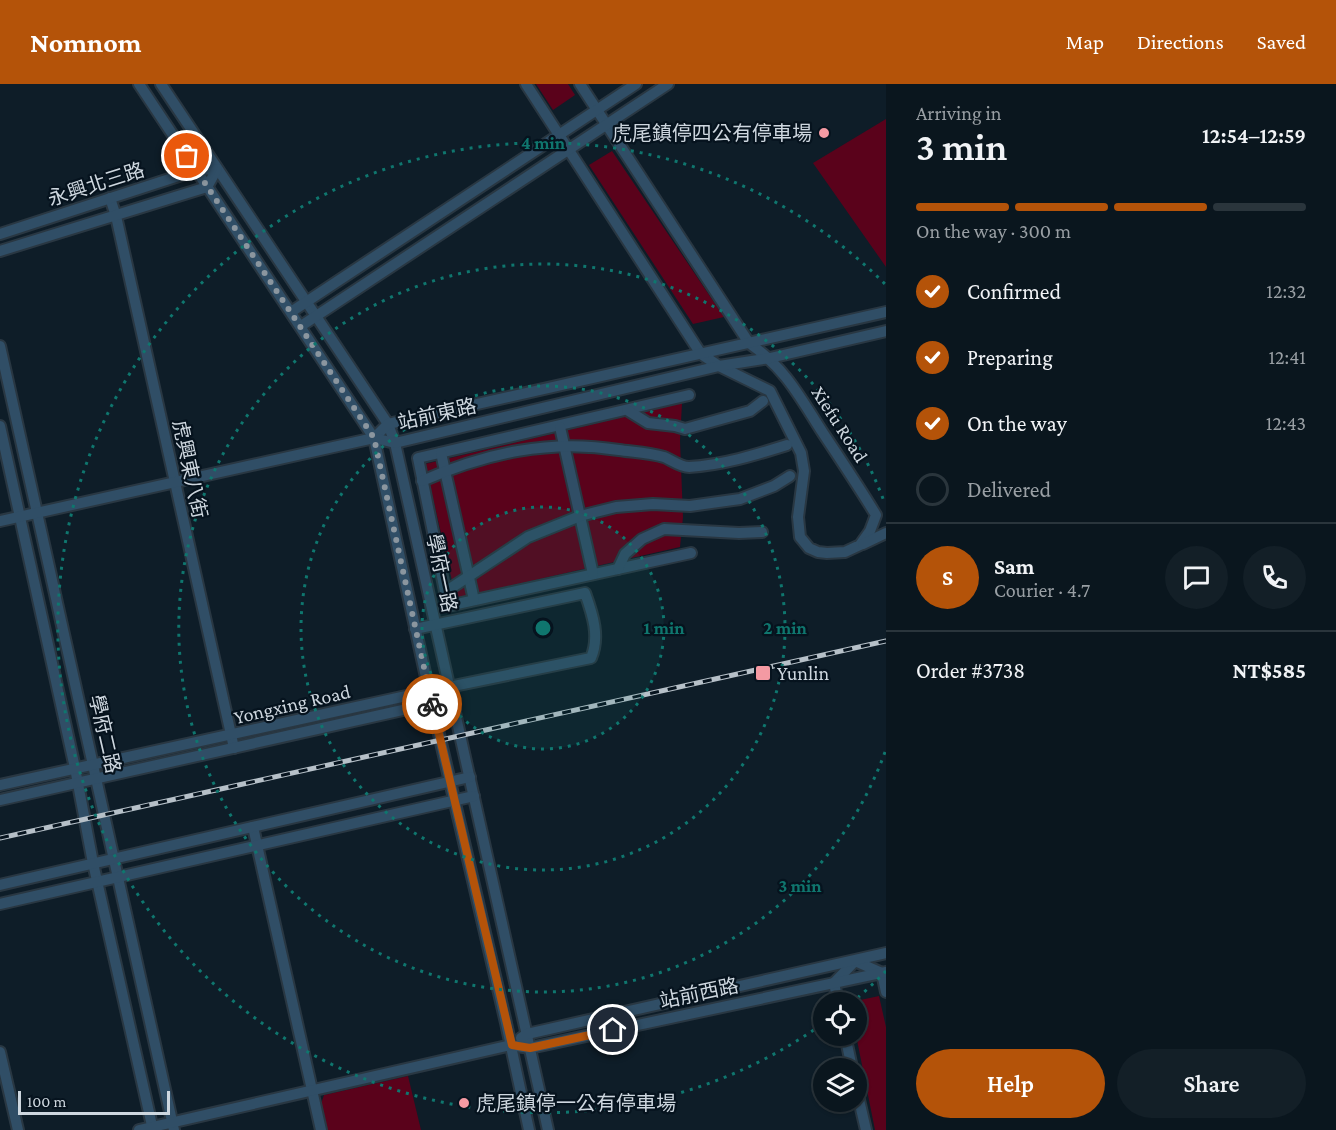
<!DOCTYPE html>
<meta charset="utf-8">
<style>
body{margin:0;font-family:"Crimson Pro","Noto Sans TC",serif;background:#131f27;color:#f1f3f6;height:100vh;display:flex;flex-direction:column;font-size:22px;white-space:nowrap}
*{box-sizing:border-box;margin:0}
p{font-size:20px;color:#999fa4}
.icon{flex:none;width:33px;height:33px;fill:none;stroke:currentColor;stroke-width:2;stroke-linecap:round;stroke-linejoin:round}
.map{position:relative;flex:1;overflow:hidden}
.side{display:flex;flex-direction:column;background:#0a161e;width:450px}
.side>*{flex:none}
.buttons{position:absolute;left:813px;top:908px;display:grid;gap:12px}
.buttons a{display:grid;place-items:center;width:54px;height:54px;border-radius:50%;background:#0a161e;box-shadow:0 2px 4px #0004,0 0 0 2px #2a353c;font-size:30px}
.scale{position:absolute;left:18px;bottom:15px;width:152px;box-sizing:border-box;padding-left:6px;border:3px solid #ced7df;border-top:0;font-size:16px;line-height:21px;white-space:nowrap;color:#ced7df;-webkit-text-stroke:4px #06131e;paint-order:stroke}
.pin{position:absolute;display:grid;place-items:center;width:51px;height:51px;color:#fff;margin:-26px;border:3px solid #fff;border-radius:50%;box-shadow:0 2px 6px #0007}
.courier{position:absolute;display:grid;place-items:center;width:60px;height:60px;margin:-30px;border:4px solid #b45309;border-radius:50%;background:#fff;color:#222;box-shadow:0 2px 8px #0007}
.headline em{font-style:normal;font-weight:600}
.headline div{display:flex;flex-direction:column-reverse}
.headline{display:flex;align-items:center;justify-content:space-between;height:102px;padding:0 30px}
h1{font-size:39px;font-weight:600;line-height:45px}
.bar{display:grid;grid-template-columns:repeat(4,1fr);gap:9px 6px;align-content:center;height:72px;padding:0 30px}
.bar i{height:8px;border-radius:4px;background:#2a353c}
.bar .selected{background:#b45309}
.bar p{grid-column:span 4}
.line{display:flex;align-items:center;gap:15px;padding:0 30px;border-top:2px solid #2a353c}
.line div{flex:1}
.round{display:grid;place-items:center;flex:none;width:63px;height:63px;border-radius:32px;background:#131f27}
ol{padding:0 30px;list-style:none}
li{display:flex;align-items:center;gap:18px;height:66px}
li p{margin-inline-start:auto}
li .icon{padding:6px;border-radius:50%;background:#b45309;color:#fff;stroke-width:4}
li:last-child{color:#999fa4}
li i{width:33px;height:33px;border:3px solid #2a353c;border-radius:50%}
.primary-button{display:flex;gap:12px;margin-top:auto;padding:12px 30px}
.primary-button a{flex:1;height:69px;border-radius:36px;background:#b45309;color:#fff;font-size:24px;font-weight:600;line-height:69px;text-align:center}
.primary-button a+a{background:#131f27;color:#f1f3f6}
header{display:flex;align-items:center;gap:36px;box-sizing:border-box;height:84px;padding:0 30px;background:#b45309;color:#fff}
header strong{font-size:28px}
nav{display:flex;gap:33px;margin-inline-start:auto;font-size:21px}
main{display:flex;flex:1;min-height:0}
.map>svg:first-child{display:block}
.green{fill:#5a021b}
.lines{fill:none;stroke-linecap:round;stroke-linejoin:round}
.minor-casing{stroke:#293742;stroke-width:14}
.minor{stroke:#304e66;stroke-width:10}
.rail-casing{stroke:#b6c0c8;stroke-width:5}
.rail{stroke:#06131e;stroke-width:3;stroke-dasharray:9;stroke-linecap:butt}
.done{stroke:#8b969f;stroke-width:6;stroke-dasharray:0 10.8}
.route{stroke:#b45309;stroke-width:8}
.ring{fill:none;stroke:#0f766e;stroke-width:3;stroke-dasharray:3 6}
.poi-dot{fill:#f49aa3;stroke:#06131e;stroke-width:2}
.labels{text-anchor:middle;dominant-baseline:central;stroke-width:4.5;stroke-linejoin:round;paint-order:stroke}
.poi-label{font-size:20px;fill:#ced7df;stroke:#06131e;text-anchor:start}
.street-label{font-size:20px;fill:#ced7df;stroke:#06131e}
.centre{fill:#0f766e;stroke:#06131e;stroke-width:3}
.ring-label{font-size:18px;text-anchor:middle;font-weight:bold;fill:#0f766e;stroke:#06131e;stroke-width:4.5;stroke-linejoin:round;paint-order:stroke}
</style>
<header>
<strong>Nomnom</strong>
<nav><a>Map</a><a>Directions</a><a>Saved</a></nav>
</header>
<main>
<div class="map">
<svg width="886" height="1046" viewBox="0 0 886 1046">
<rect width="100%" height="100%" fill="#0e1d28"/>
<g class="green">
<polygon points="536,0 568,0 575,11 553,26"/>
<polygon points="886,35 886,183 813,79"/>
<polygon points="612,67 724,233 693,240 589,81"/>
<polygon points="682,319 680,357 683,433 680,463 456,514 425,380"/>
<polygon points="879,912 886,943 886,1046 875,1046 856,951 856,918 851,918"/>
<polygon points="408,992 421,1046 327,1046 321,1020 324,1011"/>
</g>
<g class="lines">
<defs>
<g id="minor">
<polyline points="139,0 374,354 429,607 506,939 529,1046"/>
<polyline points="161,0 388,340 395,359 548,1046"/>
<path d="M526,0L701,270L719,282L770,307L801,369L804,387L798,433L800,453L809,464L818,468L827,469L845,468L860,461L870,447L876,431C859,403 841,376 823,349C799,312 787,286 749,259L580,0"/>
<polyline points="110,114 116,132 234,664"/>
<polyline points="0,150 197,86 217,85"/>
<polyline points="0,167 207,103 217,85"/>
<polyline points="291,228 636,0"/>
<polyline points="301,242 668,0"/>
<polyline points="0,262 174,1046"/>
<polyline points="689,311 418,374 448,522 691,469"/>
<polyline points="627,326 648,339 675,342 685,345 750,327 763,317"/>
<polyline points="0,342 75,684 93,779 153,1046"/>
<polyline points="560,343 593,490"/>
<polyline points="374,354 388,340 886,228"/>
<polyline points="441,369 474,516"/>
<path d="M422,397C486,369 549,355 619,366C633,368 650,369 664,373C672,376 680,383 689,383C723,381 755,371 787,361"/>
<polyline points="0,437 374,354 395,359 719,282 770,274 886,247"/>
<polyline points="863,460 886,449"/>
<polyline points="618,485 625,470 642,455 664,445 739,449 762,448"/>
<polyline points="445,508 528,453 580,432 616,423 653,420 690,422 740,415 774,402 790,392"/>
<path d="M0,701L429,607L591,574C600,553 593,531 585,509L415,545"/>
<polyline points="0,716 452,615"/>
<polyline points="253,743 321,1046"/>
<polyline points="0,801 470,693"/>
<polyline points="0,820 474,712"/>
<polyline points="838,918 834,899 855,877 882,889 886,908"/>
<polyline points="845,951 852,984"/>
<polyline points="521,954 527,950 886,869"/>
<polyline points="0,968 18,1046"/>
<polyline points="856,1003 866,1046"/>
<polyline points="139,1046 511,961 530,964 886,888"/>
</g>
</defs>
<use href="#minor" class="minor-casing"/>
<use href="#minor" class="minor"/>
<defs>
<polyline id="rail" points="0,754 886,557"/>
</defs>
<use href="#rail" class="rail-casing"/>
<use href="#rail" class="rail"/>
</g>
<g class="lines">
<polyline class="done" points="187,72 374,354 432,620"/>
<polyline class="route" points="432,620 512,961 530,964 613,946"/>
</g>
<circle cx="543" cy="544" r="121" fill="#0f766e" fill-opacity=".12"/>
<g class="ring">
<circle cx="543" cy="544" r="121"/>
<circle cx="543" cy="544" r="242"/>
<path d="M885 668A364 364 0 1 1 885 420"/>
<path d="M886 887A485 485 0 0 1 855 916M821 941A485 485 0 1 1 886 201"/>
</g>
<g class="poi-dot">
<circle cx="824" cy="49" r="6"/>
<rect x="755" y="581" width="16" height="16" rx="3"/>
<circle cx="464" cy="1019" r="6"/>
</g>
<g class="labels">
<g class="poi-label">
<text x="812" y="49" text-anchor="end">虎尾鎮停四公有停車場</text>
<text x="777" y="589">Yunlin</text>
<text x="476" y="1019">虎尾鎮停一公有停車場</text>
</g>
<g class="street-label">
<text transform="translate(96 100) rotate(-18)">永興北三路</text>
<text transform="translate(437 330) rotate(-13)">站前東路</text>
<text transform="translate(840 340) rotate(57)">Xiefu Road</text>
<text transform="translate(190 385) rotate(78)">虎興東八街</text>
<text transform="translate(442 489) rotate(78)">學府一路</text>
<text transform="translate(292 620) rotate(-13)">Yongxing Road</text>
<text transform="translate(105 650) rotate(77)">學府二路</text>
<text transform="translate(699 909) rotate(-12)">站前西路</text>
</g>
</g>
<circle cx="543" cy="544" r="9" class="centre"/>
<g class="ring-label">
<text x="543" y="65">4 min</text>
<text x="664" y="550">1 min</text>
<text x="785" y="550">2 min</text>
<text x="800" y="808">3 min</text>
</g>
</svg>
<div class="buttons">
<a><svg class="icon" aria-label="locate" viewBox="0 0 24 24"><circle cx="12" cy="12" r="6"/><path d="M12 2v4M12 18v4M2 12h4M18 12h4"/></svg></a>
<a><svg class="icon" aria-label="layers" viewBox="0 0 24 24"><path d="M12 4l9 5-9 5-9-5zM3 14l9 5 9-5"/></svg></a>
</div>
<div class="scale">100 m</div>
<div class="pin" style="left:187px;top:72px;background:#ea580c"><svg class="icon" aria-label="bag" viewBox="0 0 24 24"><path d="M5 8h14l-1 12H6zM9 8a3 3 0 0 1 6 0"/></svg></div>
<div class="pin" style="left:613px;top:946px;background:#1f2937"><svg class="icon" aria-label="home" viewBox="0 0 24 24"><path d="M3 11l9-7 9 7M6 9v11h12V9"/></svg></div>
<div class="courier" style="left:432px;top:620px"><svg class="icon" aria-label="bike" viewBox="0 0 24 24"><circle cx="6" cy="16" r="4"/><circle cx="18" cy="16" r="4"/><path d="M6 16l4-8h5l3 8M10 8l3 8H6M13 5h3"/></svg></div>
</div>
<section class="side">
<div class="headline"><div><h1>3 min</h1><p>Arriving in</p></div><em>12:54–12:59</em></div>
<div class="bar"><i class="selected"></i><i class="selected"></i><i class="selected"></i><i></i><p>On the way · 300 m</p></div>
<ol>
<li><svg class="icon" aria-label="check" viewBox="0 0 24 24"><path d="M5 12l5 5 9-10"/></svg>Confirmed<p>12:32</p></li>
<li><svg class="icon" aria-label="check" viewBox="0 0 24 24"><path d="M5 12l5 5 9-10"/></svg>Preparing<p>12:41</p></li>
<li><svg class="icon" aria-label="check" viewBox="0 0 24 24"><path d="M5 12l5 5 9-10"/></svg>On the way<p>12:43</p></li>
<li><i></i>Delivered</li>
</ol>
<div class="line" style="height:108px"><b class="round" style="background:#b45309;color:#fff">S</b><div><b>Sam</b><p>Courier · 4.7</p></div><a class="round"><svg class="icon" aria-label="chat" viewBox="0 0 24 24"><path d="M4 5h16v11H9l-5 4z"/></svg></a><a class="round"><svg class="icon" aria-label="phone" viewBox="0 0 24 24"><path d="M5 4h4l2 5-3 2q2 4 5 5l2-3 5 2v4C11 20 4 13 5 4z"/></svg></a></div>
<div class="line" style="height:78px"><div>Order #3738</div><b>NT$585</b></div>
<div class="primary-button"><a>Help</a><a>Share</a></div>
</section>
</main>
